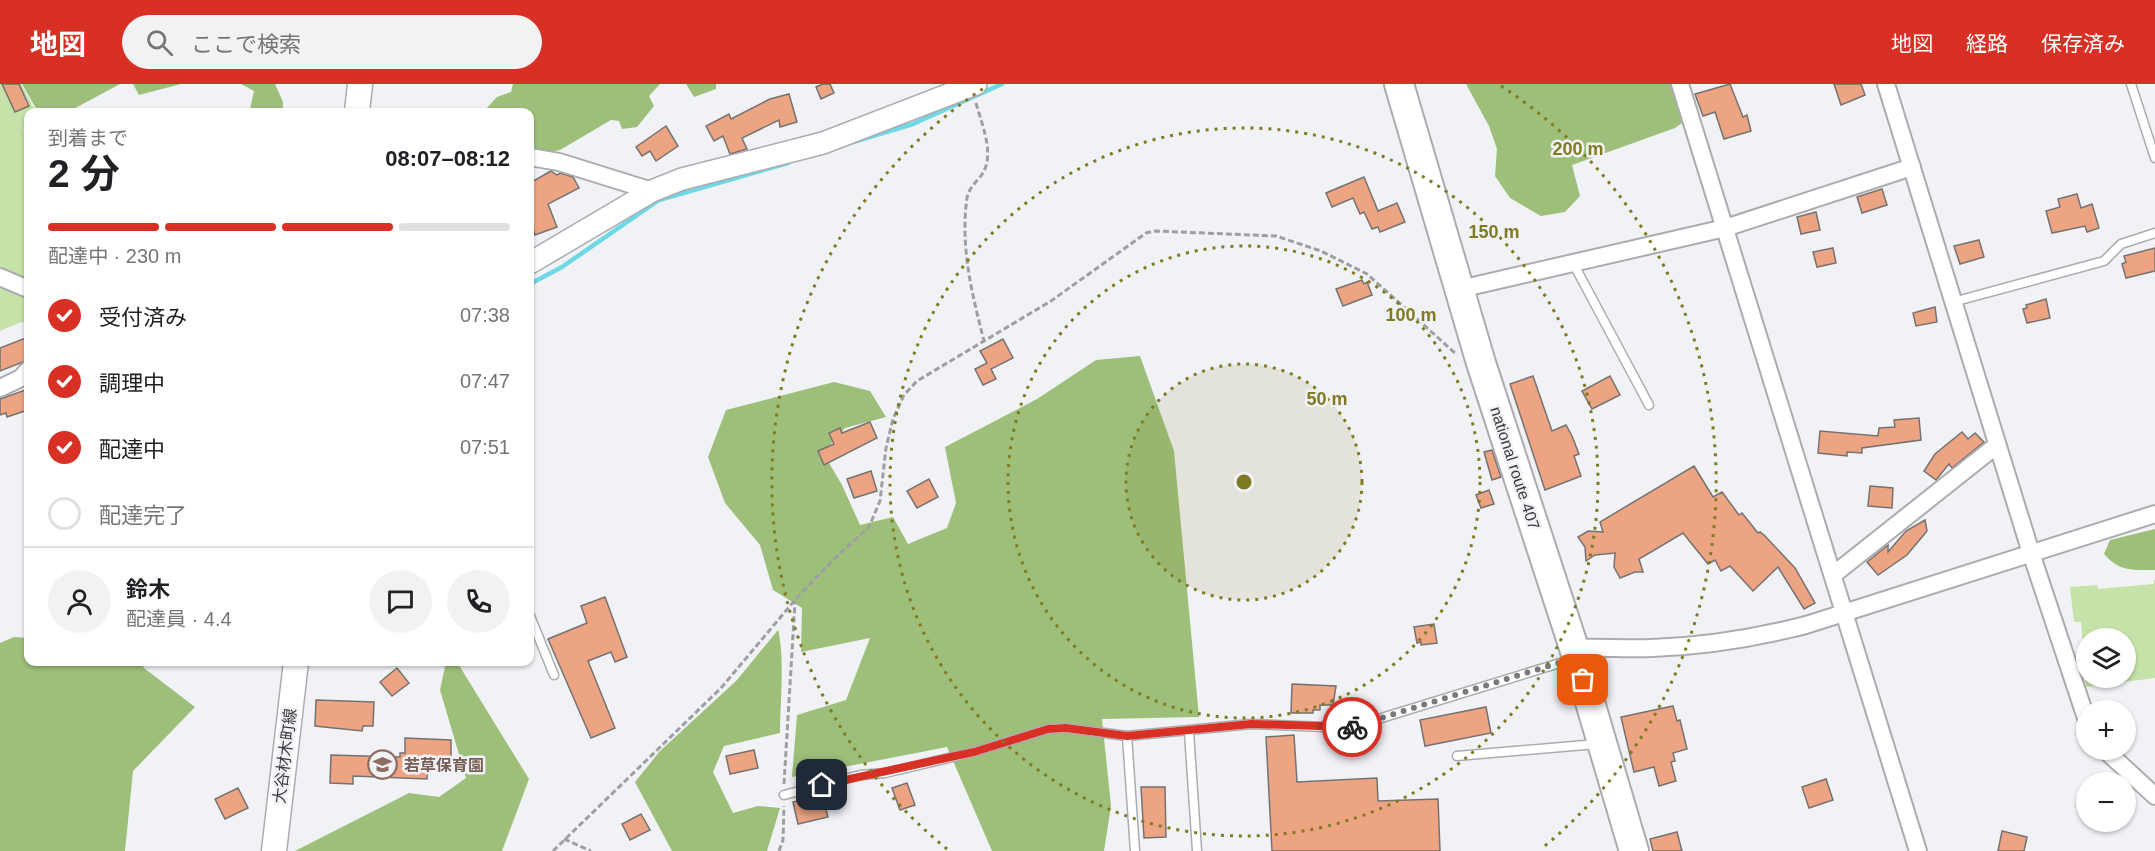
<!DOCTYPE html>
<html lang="ja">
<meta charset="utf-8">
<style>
body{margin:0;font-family:Helvetica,"Noto Sans JP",sans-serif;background:#f2f2f2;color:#202124;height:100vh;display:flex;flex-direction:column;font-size:22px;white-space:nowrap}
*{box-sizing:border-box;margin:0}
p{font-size:20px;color:#757577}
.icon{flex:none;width:33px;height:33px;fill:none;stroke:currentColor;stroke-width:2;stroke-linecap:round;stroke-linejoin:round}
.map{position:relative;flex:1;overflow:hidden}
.drawer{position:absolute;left:24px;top:24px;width:510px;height:558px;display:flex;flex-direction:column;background:#fff;border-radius:12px;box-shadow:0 2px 4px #0004}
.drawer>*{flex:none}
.tools{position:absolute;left:2076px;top:544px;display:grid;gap:12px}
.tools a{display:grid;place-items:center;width:60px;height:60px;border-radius:50%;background:#fff;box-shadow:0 2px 4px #0004;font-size:30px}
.pin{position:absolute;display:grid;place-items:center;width:51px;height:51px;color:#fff;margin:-26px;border-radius:12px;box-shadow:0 3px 9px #0006}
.courier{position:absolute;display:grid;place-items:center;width:60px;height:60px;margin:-30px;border:4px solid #d93025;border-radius:50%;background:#fff;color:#222;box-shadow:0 2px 8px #0007}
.head em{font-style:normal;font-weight:700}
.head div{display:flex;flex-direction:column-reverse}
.head{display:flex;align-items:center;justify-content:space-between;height:102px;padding:0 24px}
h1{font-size:39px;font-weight:700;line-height:45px}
.bar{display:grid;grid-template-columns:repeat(4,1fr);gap:9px 6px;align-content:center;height:72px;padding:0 24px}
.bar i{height:8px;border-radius:4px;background:#e0e0e0}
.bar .on{background:#d93025}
.bar p{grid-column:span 4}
.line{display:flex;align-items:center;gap:15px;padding:0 24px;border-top:2px solid #e0e0e0}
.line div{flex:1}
.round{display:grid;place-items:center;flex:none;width:63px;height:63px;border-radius:32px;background:#f2f2f2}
ol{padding:0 24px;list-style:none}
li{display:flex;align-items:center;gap:18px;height:66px}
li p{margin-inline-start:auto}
li .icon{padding:6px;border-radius:50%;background:#d93025;color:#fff;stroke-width:4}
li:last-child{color:#757577}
li i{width:33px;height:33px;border:3px solid #e0e0e0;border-radius:50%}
header{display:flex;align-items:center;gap:36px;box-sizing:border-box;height:84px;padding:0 30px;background:#d93025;color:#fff}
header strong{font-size:28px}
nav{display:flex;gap:33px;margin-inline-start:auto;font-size:21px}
.search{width:420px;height:54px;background:#f2f2f2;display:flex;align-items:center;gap:15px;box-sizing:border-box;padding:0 21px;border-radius:33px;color:#757577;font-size:22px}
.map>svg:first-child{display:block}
.green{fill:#c5e3a8;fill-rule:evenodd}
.forest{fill:#9dbf7a}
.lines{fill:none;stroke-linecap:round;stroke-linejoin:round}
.stream{stroke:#6fd8e6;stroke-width:4.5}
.building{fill:#eda483;stroke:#767271;stroke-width:1.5}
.service-casing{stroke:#aaacaf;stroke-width:11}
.minor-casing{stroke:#aaacaf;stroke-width:20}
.tertiary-casing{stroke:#aaacaf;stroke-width:24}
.secondary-casing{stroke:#aaacaf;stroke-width:27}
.trunk-casing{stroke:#aaacaf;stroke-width:32}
.path{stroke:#9e9fa2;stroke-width:3;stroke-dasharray:6 3;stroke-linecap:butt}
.service{stroke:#fff;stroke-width:8}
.minor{stroke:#fff;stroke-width:16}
.tertiary{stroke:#fff;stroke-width:21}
.secondary{stroke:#fff;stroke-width:24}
.trunk{stroke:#fff;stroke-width:28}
.done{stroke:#7a7a7d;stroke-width:6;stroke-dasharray:0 10.8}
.route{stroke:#d93025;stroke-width:8}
.ring{fill:none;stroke:#807b22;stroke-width:3;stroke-dasharray:3 6}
.labels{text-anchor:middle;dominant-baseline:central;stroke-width:5;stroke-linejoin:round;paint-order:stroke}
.street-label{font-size:16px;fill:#3a3a3c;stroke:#f1f2f6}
.education-label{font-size:16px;font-weight:bold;fill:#785e54;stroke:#f1f2f6;text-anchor:start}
.centre{fill:#807b22;stroke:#f1f2f6;stroke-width:3}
.ring-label{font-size:18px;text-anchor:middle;font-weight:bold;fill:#807b22;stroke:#f1f2f6;stroke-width:5;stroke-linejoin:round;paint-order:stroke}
</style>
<header>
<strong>地図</strong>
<div class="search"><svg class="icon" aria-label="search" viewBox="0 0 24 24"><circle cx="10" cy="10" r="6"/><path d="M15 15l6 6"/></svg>ここで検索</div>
<nav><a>地図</a><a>経路</a><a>保存済み</a></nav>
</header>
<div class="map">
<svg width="2155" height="767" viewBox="0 0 2155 767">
<rect width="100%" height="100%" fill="#f1f2f6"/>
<g class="green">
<polygon points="0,0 21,0 36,28 28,28 28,41 23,44 28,54 28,239 21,238 0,247"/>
<path d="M2154,496H2155V594L2086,603L2081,538H2074L2070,503L2097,501L2098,505L2154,500ZM2086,555H2126V594H2086Z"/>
</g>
<g class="forest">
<polygon points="22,0 120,0 68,28 38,28"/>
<polygon points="133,0 181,0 139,11"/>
<polygon points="241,0 275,0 283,18 283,28 252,28 250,25 254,7"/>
<polygon points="513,0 660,0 649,12 654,22 637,43 622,45 619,37 611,36 560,66 550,68 530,63 530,28 483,28 497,13 511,8"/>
<polygon points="686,0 716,0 716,5 694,13"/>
<polygon points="1466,0 1670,0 1682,39 1675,44 1572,81 1580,112 1565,128 1541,132 1510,114 1495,92 1497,65 1489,42"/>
<polygon points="1140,272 1174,367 1199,633 1102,635 1111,722 1104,767 992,767 947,663 792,693 797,631 846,616 870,554 801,568 802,524 773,506 760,461 725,419 708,373 726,326 834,298 870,307 886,333 845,344 823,369 842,401 860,441 893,433 908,460 947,444 956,419 945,363 1037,315 1096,276"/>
<path d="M2155,445V486C2132,486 2120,488 2104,470L2110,456Z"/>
<path d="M778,546C785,573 780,619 780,649L724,662L713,688L733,729L758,722L780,724L767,767H672L635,698L660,667L737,596Z"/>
<polygon points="14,553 28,554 28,578 141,578 144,584 195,623 133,687 125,767 0,767 0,559"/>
<polygon points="446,578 457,578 529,695 502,767 295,767 409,709 439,713 466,694 440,606"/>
</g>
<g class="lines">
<g class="stream">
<polyline points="853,58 913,40 1002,0"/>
<polyline points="530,200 562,183 659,116 788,79"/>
</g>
</g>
<g class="building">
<polygon points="2,0 19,0 29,22 15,28"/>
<polygon points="823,0 830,0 834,9 821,15 816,3"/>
<polygon points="1730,0 1743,33 1747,31 1751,47 1724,55 1715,28 1703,32 1695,10"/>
<polygon points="1834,0 1861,0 1865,11 1841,21"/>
<polygon points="789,10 797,38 780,43 779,36 742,54 747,65 730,70 723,52 714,57 706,42 729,30 731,35 770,15"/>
<polygon points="666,42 678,62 656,77 650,67 642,72 636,63"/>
<polygon points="551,87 557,91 560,89 573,93 579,104 548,120 557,143 535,151 530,135 530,99"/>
<polygon points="1364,93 1378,127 1397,119 1405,138 1380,148 1378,143 1372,145 1364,128 1360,130 1353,114 1332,123 1326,109"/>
<polygon points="1882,105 1887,121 1862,129 1857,113"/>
<polygon points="2077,110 2081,124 2092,120 2099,144 2087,148 2085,142 2052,149 2046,127 2060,123 2058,115"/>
<polygon points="1816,128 1820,146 1801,150 1797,133"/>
<polygon points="1979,156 1984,173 1960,180 1954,162"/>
<polygon points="1833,164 1836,179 1817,183 1813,168"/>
<polygon points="2155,164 2155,187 2126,194 2122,180 2126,178 2124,172"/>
<polygon points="1362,196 1364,200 1367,198 1372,211 1343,222 1336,205"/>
<polygon points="2046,215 2050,234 2027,239 2023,225 2027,224 2026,221"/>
<polygon points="1935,223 1937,238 1916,242 1913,229"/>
<polygon points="28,253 28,276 0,287 0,264"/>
<polygon points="1003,255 1013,274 991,285 996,295 983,301 975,285 987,279 980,267"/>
<polygon points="1533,292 1552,347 1566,341 1572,352 1579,370 1574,372 1581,392 1545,406 1510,300"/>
<polygon points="1610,292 1620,311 1592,325 1582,307"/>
<polygon points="28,305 28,326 7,333 6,329 0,331 0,315"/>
<polygon points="1919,334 1921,356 1862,364 1862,369 1847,368 1847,372 1818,369 1820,347 1878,352 1879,344 1895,343 1894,336"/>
<polygon points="870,338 877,354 824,381 818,367 834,360 829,349 840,344 842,349"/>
<polygon points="1962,348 1968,355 1975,349 1984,358 1952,384 1949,380 1936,396 1924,387 1935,370"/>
<polygon points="1492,366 1501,393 1492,396 1484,368"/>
<polygon points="1694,382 1713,413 1722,408 1739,431 1742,429 1758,449 1760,448 1765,452 1795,484 1815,519 1804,525 1778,483 1753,507 1730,482 1721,487 1715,476 1708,480 1683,449 1639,475 1643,488 1635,488 1620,494 1614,483 1615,469 1595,471 1586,477 1585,463 1578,453 1588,447 1603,448 1600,438"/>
<polygon points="871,387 877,407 854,414 847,395"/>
<polygon points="929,395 938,413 917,424 907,407"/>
<polygon points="1870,402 1893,404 1892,424 1868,422"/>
<polygon points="1489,406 1494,420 1481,424 1476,411"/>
<polygon points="1925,436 1927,447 1907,471 1878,491 1867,478 1888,461 1888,468 1906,447"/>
<polygon points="605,513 627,573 615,578 611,568 588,577 615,644 591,654 548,555 587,539 581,522"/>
<polygon points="1434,540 1437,559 1421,561 1421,558 1417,559 1414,543"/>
<polygon points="397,584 409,599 392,612 380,598"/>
<polygon points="1292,600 1336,602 1333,621 1320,621 1320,626 1313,626 1313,629 1291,629"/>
<polygon points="316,616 374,618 373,642 363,642 362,647 315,642"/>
<polygon points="1673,622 1677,637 1680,636 1687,665 1673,669 1675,677 1671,678 1676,697 1659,702 1654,683 1634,688 1621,633"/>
<polygon points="1486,623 1491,649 1425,662 1420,636"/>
<polygon points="1294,651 1297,698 1377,694 1378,717 1438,715 1440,767 1272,767 1266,653"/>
<polygon points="405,654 451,656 451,676 428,675 427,695 353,692 353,700 330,699 331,671 400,673 400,669 405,669"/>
<polygon points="754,666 758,684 730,690 726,672"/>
<polygon points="1826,695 1833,716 1809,724 1802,703"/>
<polygon points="907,699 915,721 900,726 892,704"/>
<polygon points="1141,703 1165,703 1166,753 1144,754"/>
<polygon points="238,704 248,724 225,735 215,715"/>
<polygon points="822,711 828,733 798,740 793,718"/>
<polygon points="641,730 650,746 630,756 622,740"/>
<polygon points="2002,747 2027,753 2024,767 1998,767"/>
<polygon points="1677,748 1682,767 1653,767 1650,755"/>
</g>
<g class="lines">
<defs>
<g id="service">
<polyline points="2131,0 2155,74"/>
<polyline points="1573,179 1649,321"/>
<polyline points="1953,218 2104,177 2121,160 2155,149"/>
<polyline points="530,532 554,591"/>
<polyline points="1189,648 1197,767"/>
<polyline points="1127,652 1135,767"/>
<polyline points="1457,672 1597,660"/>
<polyline points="784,711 860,691 885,689 974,668 1048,645 1066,644 1127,652 1251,640 1349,644 1573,575"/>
</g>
<g id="minor">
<polyline points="1680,0 1918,767"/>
<polyline points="1886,0 2031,469 2086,634"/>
<polyline points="530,73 559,78 652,107"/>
<polyline points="0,193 28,205"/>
<polyline points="1460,205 1725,144 1912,83"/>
<polyline points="0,304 21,294 28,286"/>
<polyline points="1833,491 1997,361"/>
<path d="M1574,564C1600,563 1626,565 1652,564C1705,562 1755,554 1806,541L2155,430"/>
<polyline points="2105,666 2155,712"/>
</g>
<polyline id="tertiary" points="530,179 652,107 682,95 823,59 976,0"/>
<g id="secondary">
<polyline points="357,28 360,0"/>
<polyline points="274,767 296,578"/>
</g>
<polyline id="trunk" points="1399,0 1481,279 1574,564 1634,767"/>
</defs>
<use href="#service" class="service-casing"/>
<use href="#minor" class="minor-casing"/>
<use href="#tertiary" class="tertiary-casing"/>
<use href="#secondary" class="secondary-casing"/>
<use href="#trunk" class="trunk-casing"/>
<g class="path">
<path d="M976,19C981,38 994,67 984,87C979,97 969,102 967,114C960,163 972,210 984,257"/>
<polyline points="784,700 795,518"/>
<polyline points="564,755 591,767"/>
<polyline points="553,767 721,604 795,516 833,476 869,443 880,417 886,364 893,335 904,311 917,297 1051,217 1146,149 1155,147 1276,152 1321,167 1367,190 1455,269"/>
<polyline points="779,767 783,756 784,722"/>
</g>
<use href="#service" class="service"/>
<use href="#minor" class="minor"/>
<use href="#tertiary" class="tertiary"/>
<use href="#secondary" class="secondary"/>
<use href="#trunk" class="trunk"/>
</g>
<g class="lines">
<polyline class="done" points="1352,643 1568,576 1576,574 1583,596"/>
<polyline class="route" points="822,701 974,668 1048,645 1066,644 1127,652 1251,640 1352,643"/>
</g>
<circle cx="1244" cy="398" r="118" fill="#807b22" fill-opacity=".12"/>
<g class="ring">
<circle cx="1244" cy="398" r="118"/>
<circle cx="1244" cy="398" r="236"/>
<circle cx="1244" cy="398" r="354"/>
<path d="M947 765A472 472 0 0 1 987 2M1501 2A472 472 0 0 1 1541 765"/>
</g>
<defs>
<symbol id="school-ring" viewBox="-11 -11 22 22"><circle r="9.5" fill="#f1f2f6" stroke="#8d6e63" stroke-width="1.5"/><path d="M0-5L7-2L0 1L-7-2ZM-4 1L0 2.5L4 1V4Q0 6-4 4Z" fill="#8d6e63"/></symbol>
</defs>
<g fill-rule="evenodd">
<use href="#school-ring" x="366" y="664" width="33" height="33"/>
</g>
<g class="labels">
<g class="street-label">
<text transform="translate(1515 384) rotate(72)">national route 407</text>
<text transform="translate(285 672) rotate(-83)">大谷材木町線</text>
</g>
<g class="education-label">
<text x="404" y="681">若草保育園</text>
</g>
</g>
<circle cx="1244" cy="398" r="9" class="centre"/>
<g class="ring-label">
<text x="1578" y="71">200 m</text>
<text x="1494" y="154">150 m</text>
<text x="1411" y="237">100 m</text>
<text x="1327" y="321">50 m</text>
</g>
</svg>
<div class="tools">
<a><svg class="icon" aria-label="layers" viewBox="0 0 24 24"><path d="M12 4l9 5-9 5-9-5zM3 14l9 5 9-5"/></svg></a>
<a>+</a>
<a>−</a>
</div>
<div class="pin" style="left:1583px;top:596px;background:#ea580c"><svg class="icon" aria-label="bag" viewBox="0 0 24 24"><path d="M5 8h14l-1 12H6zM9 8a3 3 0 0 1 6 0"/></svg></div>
<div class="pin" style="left:822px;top:701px;background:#1f2937"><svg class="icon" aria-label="home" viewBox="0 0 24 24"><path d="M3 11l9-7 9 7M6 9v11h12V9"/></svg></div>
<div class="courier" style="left:1352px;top:643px"><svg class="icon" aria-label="bike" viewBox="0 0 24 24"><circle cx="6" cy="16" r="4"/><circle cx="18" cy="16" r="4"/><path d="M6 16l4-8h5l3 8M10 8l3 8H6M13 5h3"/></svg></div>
<section class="drawer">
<div class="head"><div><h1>2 分</h1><p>到着まで</p></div><em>08:07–08:12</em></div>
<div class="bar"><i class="on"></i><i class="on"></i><i class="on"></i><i></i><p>配達中 · 230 m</p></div>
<ol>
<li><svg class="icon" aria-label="check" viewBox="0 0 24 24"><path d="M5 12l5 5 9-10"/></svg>受付済み<p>07:38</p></li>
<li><svg class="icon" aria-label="check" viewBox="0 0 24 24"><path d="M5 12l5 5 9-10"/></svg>調理中<p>07:47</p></li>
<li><svg class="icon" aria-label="check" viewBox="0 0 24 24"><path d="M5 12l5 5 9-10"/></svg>配達中<p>07:51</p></li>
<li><i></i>配達完了</li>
</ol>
<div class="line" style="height:108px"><a class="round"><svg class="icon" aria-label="person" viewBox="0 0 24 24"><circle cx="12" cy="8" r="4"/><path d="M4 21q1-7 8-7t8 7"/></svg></a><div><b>鈴木</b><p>配達員 · 4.4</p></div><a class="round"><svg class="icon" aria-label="chat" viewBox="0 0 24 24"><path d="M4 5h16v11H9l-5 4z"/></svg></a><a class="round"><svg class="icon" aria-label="phone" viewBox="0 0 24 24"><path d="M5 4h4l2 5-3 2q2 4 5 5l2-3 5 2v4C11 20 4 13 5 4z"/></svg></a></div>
</section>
</div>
